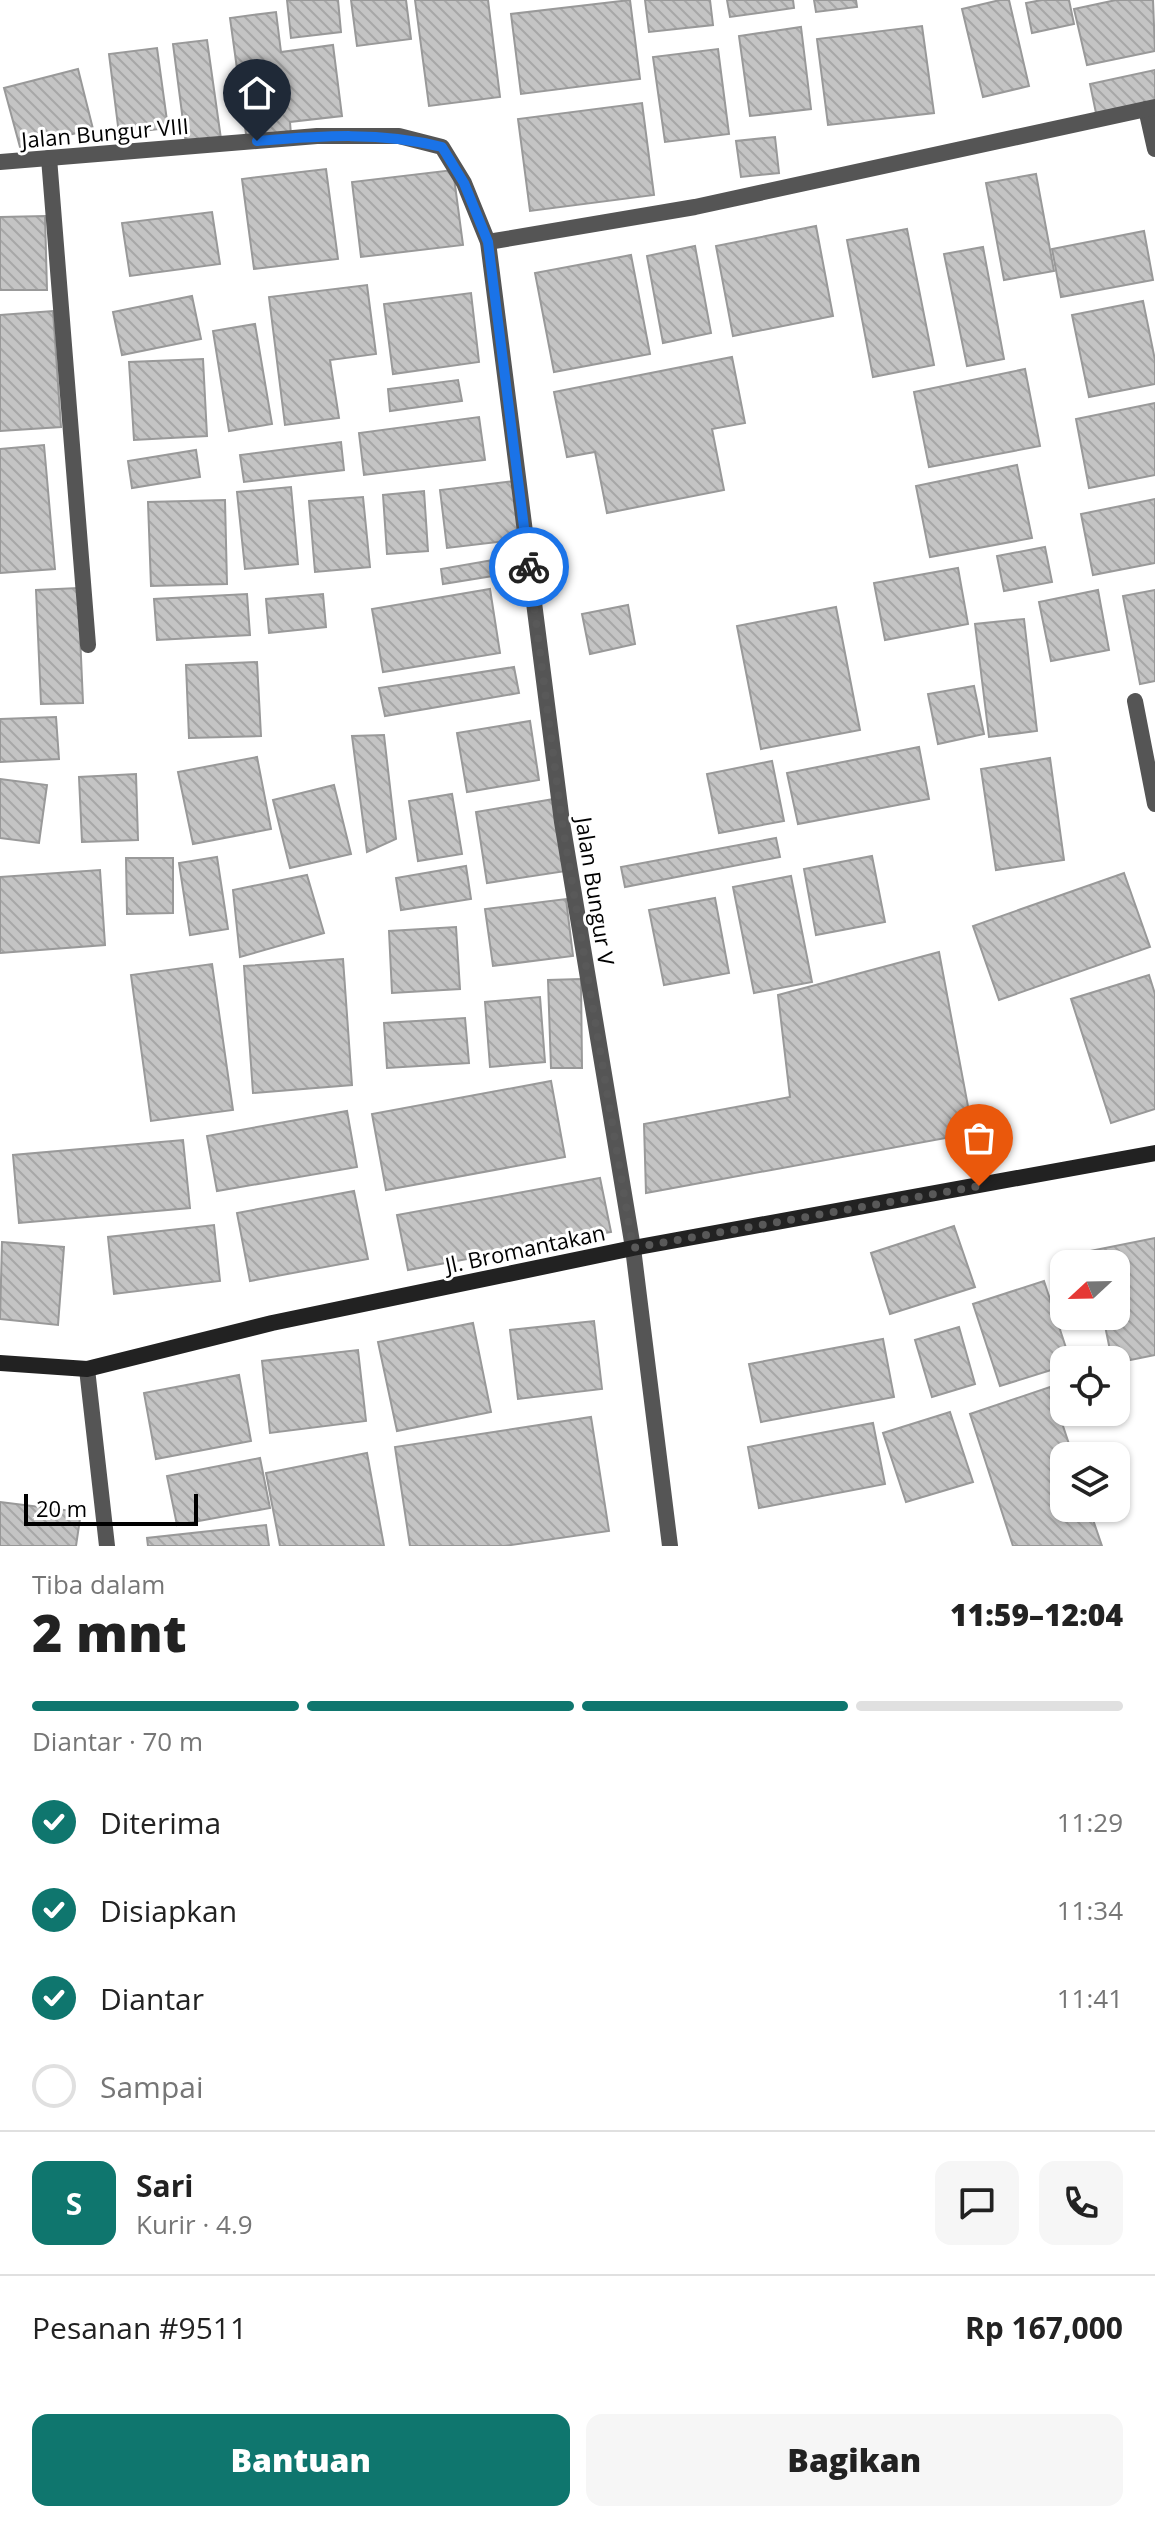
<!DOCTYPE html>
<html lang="id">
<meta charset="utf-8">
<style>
body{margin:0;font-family:"Open Sans",sans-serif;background:#f6f6f6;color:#222;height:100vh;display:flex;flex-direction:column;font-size:30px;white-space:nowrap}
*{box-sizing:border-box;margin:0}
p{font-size:26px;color:#767676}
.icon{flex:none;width:44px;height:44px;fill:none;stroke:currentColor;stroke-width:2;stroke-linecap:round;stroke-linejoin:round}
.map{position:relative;height:1546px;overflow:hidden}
.panel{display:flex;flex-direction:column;background:#fff;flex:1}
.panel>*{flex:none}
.needle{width:52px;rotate:248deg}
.controls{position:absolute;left:1050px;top:1250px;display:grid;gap:16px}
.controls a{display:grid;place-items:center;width:80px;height:80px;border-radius:16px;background:#fff;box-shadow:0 2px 6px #0004;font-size:40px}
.scale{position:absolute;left:24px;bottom:20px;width:174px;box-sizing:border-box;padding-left:8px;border:4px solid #000;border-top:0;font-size:22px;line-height:28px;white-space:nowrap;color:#000;-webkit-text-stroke:6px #fff;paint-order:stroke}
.pin{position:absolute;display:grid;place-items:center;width:68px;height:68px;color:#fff;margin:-82px -34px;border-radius:50% 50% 50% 0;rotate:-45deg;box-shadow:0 0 8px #0007}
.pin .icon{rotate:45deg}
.courier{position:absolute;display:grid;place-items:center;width:80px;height:80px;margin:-40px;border:6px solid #1a73e8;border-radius:50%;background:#fff;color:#222;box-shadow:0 2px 10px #0007}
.head em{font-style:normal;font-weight:800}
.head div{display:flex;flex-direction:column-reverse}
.head{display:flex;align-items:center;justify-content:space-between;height:136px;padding:0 32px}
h1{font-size:52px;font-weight:800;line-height:60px}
.bar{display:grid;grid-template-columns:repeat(4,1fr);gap:12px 8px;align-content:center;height:96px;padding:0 32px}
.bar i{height:10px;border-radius:6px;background:#e0e0e0}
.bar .on{background:#0f766e}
.bar p{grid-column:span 4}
.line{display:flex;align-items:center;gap:20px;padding:0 32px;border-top:2px solid #e0e0e0}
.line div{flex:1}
.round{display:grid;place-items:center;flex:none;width:84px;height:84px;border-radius:16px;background:#f6f6f6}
ol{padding:0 32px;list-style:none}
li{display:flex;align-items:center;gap:24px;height:88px}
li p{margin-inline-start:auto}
li .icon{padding:8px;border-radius:50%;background:#0f766e;color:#fff;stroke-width:4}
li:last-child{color:#767676}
li i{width:44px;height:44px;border:4px solid #e0e0e0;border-radius:50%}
.primary-button{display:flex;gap:16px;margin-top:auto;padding:16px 32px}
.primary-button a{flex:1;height:92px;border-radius:16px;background:#0f766e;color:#fff;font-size:32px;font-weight:800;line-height:92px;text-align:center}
.primary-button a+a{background:#f6f6f6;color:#222}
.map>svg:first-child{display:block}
.building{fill:url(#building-back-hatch);stroke:#999;stroke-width:2}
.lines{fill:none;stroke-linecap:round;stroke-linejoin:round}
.lane{stroke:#555;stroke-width:16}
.street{stroke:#555;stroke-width:16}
.secondary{stroke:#222;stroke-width:16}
.done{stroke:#595959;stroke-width:8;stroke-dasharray:0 14.4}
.route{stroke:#1a73e8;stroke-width:10}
.labels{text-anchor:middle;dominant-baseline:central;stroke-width:6;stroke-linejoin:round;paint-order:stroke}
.street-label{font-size:22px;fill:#000;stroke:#fff}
</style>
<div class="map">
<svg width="1155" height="1546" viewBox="0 0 1155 1546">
<defs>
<pattern id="building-back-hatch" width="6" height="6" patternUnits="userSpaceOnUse" patternTransform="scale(2)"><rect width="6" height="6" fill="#c4c4c4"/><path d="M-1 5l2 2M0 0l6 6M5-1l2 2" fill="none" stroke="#a7a7a7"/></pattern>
</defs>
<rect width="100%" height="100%" fill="#fff"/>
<g class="building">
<polygon points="287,0 338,0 341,32 291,38"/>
<polygon points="351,0 406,0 411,39 357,46"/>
<polygon points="415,0 488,0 500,97 429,106"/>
<polygon points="630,0 640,79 521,94 511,14"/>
<polygon points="645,0 710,0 713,25 649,32"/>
<polygon points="727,0 793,0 794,8 730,17"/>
<polygon points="814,0 856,0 857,7 816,12"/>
<polygon points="1000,0 1009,0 1029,86 983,97 962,9"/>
<polygon points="1042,0 1069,0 1074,24 1032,33 1026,3"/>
<polygon points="1116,0 1153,0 1155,51 1087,65 1074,9"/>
<polygon points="276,12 281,52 333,45 342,116 290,122 291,135 247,141 230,18"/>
<polygon points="922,26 934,113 828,125 817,39"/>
<polygon points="801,27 811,109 750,116 739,36"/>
<polygon points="207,40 221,139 186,144 173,44"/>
<polygon points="157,48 168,128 119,134 109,54"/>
<polygon points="718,49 729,134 665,142 653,57"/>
<polygon points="78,69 93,129 20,147 4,88"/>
<polygon points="1155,70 1155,101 1096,113 1090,84"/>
<polygon points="642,103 654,195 530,211 518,119"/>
<polygon points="775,137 779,173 741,177 736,141"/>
<polygon points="326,169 338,259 254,269 242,179"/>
<polygon points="453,170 463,245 361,257 352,182"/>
<polygon points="1036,174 1054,271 1004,280 986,183"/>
<polygon points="212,212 220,264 130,276 122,223"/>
<polygon points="45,216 47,290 0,290 0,217"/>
<polygon points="816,226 833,316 733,336 716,246"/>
<polygon points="907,229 934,365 873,377 847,240"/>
<polygon points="1144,231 1153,280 1061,297 1052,249"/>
<polygon points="695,246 711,333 663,343 647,256"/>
<polygon points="983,247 1004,359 967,366 944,254"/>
<polygon points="631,255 650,354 554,372 535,273"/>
<polygon points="367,285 376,354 330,360 339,418 285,425 269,297"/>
<polygon points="471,293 479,362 393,374 384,304"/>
<polygon points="192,296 201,339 122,355 113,312"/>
<polygon points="1143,301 1155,360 1155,384 1089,397 1072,315"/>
<polygon points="53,311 61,427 0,431 0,315"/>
<polygon points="255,324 272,424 229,431 213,331"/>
<polygon points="732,357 745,423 712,429 724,490 607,513 595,452 567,457 554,392"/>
<polygon points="203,359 207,436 134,440 129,362"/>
<polygon points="1025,369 1040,446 929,467 914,392"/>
<polygon points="458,380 462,401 390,411 388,389"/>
<polygon points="1155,403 1155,475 1089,488 1076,419"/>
<polygon points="479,417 485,460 364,475 359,433"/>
<polygon points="341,442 344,470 244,482 240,455"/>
<polygon points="44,445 55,569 0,573 0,449"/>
<polygon points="196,450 200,477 132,488 128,461"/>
<polygon points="1017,465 1032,538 930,557 916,486"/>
<polygon points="515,481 522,539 447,548 440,490"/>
<polygon points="291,487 298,564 245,569 237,492"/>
<polygon points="424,491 428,551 387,554 383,495"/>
<polygon points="363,497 370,567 315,572 309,501"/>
<polygon points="1155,499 1155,563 1093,575 1081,514"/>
<polygon points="225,500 227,584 151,586 148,502"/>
<polygon points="1045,547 1052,582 1004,591 997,556"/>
<polygon points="522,555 524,571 443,584 441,569"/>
<polygon points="958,568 968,624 885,640 874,583"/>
<polygon points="78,588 83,703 41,704 36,590"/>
<polygon points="490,589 500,653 383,672 372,609"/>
<polygon points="1098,590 1109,650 1051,661 1039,602"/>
<polygon points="1155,590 1155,681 1140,684 1123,596"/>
<polygon points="247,594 250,635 157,640 154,599"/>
<polygon points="323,594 326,627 269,633 266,599"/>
<polygon points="628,605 635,644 590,654 582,614"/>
<polygon points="836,607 860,730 761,749 737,626"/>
<polygon points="1024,619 1037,731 989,737 975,624"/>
<polygon points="257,662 261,736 189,738 186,665"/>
<polygon points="514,667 519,693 385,716 379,688"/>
<polygon points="974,686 984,734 938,744 928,694"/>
<polygon points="56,717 59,759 0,762 0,719"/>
<polygon points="530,721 539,780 467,792 457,733"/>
<polygon points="384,735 396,839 367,852 352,736"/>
<polygon points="919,747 929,799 798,824 787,773"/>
<polygon points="257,757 271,829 193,844 178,772"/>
<polygon points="1050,758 1064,860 996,870 981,769"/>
<polygon points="772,761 784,821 719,833 707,774"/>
<polygon points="136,774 138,840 82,842 79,777"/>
<polygon points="0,779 47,785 39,843 0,838"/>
<polygon points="334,785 351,854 290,868 273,800"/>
<polygon points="452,794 462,854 418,861 409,801"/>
<polygon points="554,799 566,871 487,883 476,812"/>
<polygon points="776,838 780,857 625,887 621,867"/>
<polygon points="872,856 885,922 816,935 804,869"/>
<polygon points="217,857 228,929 190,935 179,863"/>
<polygon points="126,858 173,858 173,913 127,914"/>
<polygon points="466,866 471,899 401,910 396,878"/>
<polygon points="100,870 105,945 0,953 0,877"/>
<polygon points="1124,873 1150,947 999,1000 973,926"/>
<polygon points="307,875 324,933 240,957 233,890"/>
<polygon points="791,876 812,982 754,993 733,887"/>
<polygon points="715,898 729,973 664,985 649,910"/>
<polygon points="566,899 573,956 493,966 485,909"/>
<polygon points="456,927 460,989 392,993 389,931"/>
<polygon points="939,952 973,1133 646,1193 644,1124 790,1097 778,995"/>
<polygon points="343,959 352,1085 253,1093 244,966"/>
<polygon points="212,964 233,1110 151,1121 131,975"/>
<polygon points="1149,975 1155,994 1155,1109 1111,1123 1071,999"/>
<polygon points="581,979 582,1068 551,1068 548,980"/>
<polygon points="540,997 545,1062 490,1067 485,1002"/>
<polygon points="465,1018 469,1063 387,1068 384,1023"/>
<polygon points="551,1081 565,1157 386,1190 372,1114"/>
<polygon points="347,1111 357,1167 217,1191 207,1136"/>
<polygon points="183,1140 190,1208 19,1223 13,1155"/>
<polygon points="600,1178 611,1232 408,1270 397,1215"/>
<polygon points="354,1191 368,1259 250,1281 237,1213"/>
<polygon points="214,1225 220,1281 114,1294 108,1237"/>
<polygon points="954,1226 975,1287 890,1314 871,1253"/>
<polygon points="1155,1238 1155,1355 1116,1363 1112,1360 1103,1316 1116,1316 1116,1264 1093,1264 1090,1251"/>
<polygon points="2,1242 64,1247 58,1325 0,1319"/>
<polygon points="1044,1281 1070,1360 1064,1360 1064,1366 1000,1386 973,1304"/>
<polygon points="594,1321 602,1389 518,1399 510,1330"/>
<polygon points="473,1323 491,1412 397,1431 378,1342"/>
<polygon points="959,1327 975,1384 932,1397 915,1340"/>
<polygon points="883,1339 894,1397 761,1422 749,1364"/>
<polygon points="358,1350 366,1421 270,1433 262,1361"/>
<polygon points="239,1375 251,1441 156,1459 144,1393"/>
<polygon points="1050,1387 1073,1456 1064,1456 1064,1508 1089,1508 1102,1546 1013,1546 970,1414"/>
<polygon points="950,1412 973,1482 906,1502 883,1433"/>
<polygon points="591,1417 609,1531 504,1546 410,1546 395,1447"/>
<polygon points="873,1423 885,1484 759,1508 748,1447"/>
<polygon points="367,1453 384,1546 280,1546 266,1473"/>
<polygon points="260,1458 270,1508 177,1525 167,1476"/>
<polygon points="0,1502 81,1512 76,1546 0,1546"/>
<polygon points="266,1525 269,1546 148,1546 147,1538"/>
</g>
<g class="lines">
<polyline class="lane" points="1146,109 1155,149"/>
<g class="street">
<polyline points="49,158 88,645"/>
<polyline points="0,162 317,136 399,136 442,147 464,183 488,242 562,822 633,1248 670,1546"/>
<polyline points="488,242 695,207 1155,107"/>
<polyline points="1135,701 1155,804"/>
<polyline points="87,1369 107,1546"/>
</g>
<polyline class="secondary" points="0,1363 87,1369 272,1323 633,1248 1155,1153"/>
</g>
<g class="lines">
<polyline class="done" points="529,567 562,822 633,1248 979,1186"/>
<path class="route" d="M257,141C320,136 381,131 442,147L464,183L488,242L529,567"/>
</g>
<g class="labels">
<g class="street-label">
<text transform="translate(105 132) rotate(-5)">Jalan Bungur VIII</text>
<text transform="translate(596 891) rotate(81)">Jalan Bungur V</text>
<text transform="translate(525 1248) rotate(-12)">Jl. Bromantakan</text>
</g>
</g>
</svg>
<div class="controls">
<a><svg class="needle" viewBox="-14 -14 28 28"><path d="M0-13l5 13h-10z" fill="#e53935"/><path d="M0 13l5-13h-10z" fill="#767676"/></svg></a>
<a><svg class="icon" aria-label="locate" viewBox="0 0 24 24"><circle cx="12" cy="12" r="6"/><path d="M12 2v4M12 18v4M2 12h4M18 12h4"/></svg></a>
<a><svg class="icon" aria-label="layers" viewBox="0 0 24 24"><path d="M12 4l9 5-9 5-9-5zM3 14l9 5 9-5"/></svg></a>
</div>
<div class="scale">20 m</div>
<div class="pin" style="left:979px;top:1186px;background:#ea580c"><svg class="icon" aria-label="bag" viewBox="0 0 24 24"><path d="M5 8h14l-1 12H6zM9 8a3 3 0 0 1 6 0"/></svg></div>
<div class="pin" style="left:257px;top:141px;background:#1f2937"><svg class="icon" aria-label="home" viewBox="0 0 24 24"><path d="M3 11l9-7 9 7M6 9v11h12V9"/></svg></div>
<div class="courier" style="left:529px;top:567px"><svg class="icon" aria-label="bike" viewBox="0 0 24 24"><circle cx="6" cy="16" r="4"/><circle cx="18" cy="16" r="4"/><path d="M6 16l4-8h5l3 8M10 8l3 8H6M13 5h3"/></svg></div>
</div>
<section class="panel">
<div class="head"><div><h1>2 mnt</h1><p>Tiba dalam</p></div><em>11:59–12:04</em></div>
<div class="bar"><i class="on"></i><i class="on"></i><i class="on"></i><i></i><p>Diantar · 70 m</p></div>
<ol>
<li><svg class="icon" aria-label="check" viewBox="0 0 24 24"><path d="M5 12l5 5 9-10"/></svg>Diterima<p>11:29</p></li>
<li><svg class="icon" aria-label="check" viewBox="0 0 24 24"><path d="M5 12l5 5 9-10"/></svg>Disiapkan<p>11:34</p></li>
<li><svg class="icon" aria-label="check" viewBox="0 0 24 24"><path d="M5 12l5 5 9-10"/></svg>Diantar<p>11:41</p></li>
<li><i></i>Sampai</li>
</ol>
<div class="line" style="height:144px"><b class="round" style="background:#0f766e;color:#fff">S</b><div><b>Sari</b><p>Kurir · 4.9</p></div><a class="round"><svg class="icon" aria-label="chat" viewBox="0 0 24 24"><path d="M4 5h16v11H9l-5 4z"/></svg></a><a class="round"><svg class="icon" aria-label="phone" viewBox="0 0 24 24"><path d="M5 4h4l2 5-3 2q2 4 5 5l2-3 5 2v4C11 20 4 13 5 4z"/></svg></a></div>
<div class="line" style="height:104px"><div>Pesanan #9511</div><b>Rp 167,000</b></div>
<div class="primary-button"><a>Bantuan</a><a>Bagikan</a></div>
</section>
